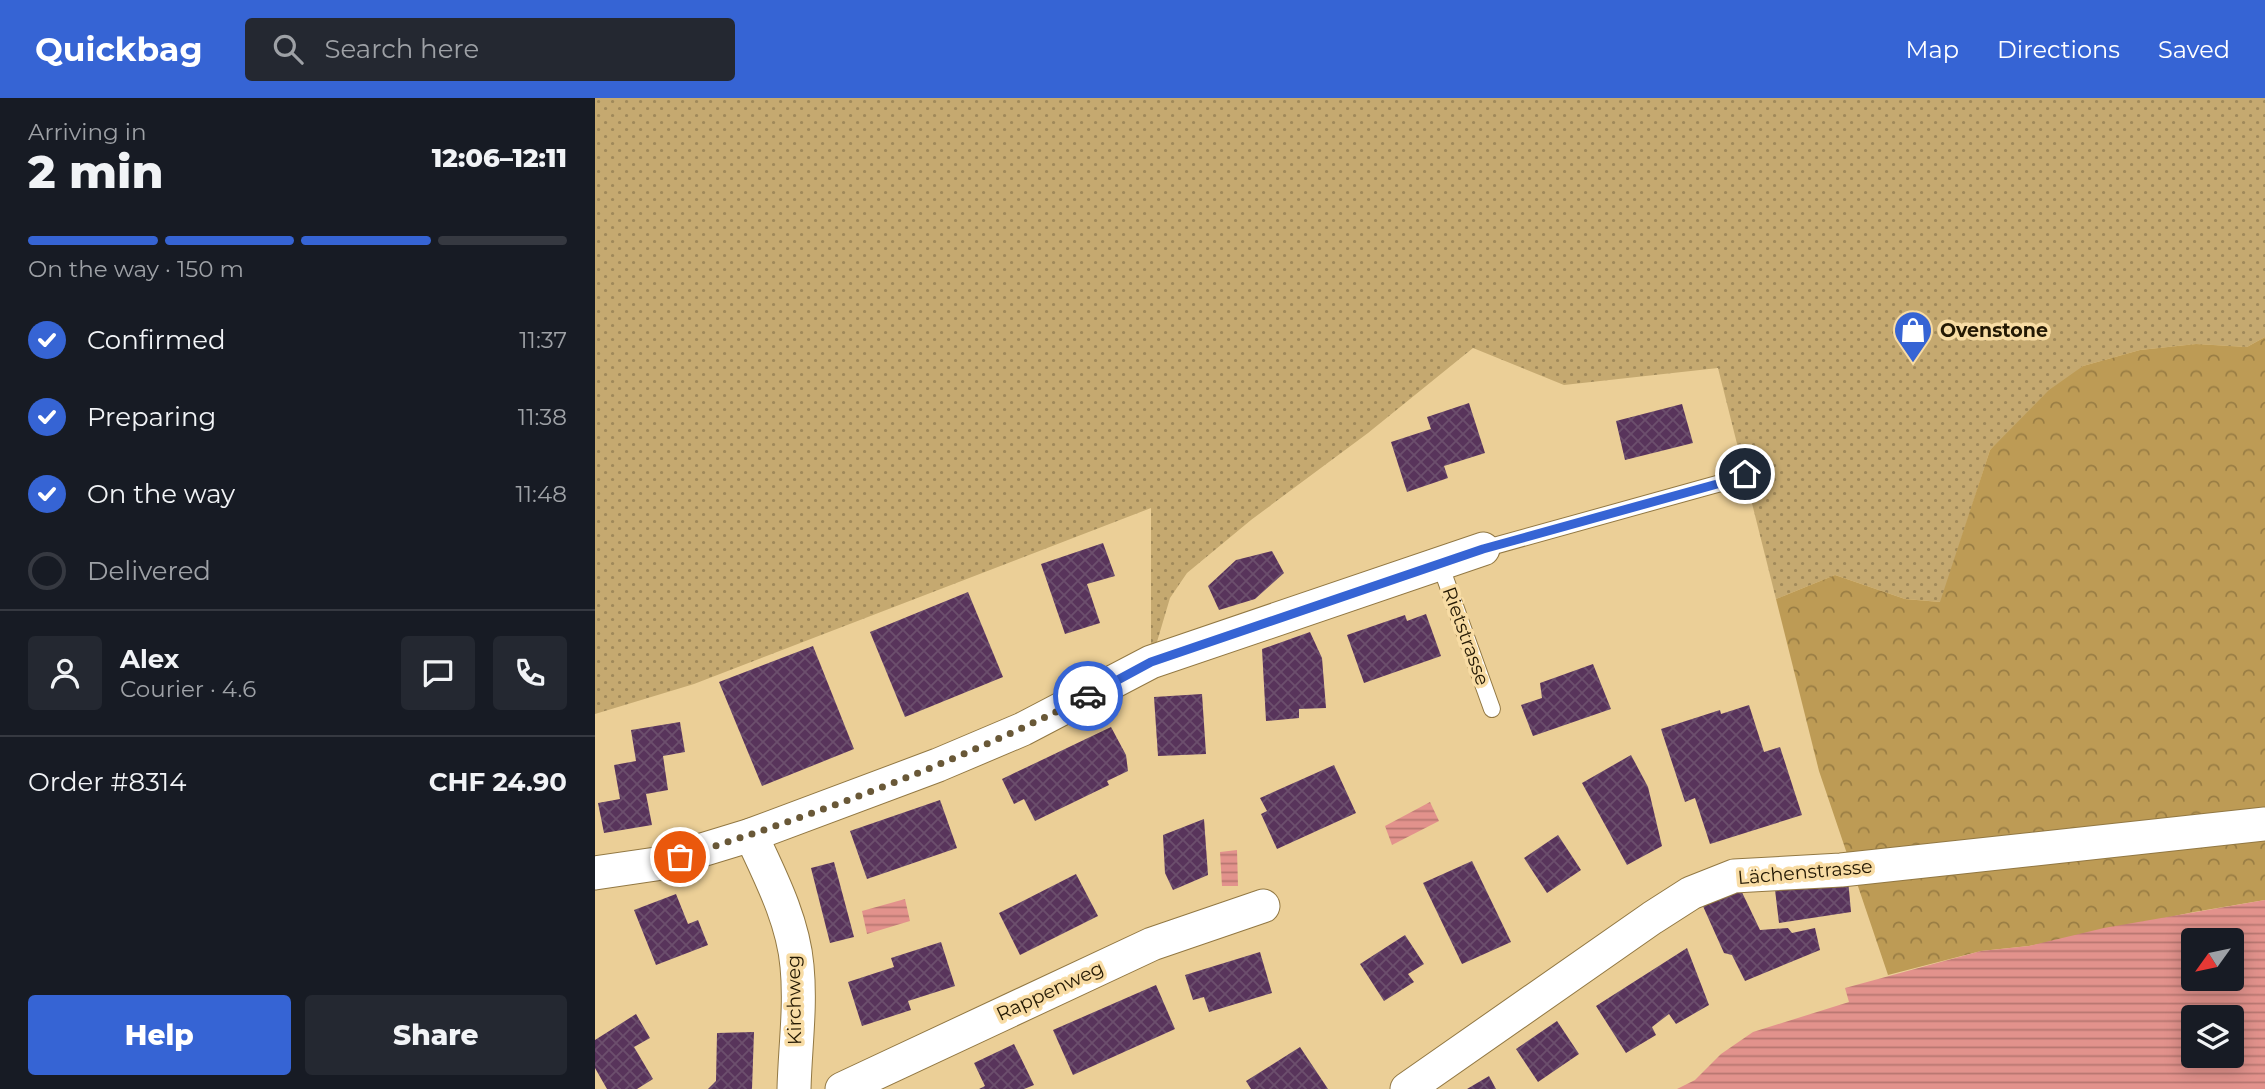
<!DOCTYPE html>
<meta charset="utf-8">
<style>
body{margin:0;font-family:Montserrat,sans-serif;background:#242831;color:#f1f3f6;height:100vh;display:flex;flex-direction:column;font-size:26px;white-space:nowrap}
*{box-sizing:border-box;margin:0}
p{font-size:23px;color:#9ea1a6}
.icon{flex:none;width:38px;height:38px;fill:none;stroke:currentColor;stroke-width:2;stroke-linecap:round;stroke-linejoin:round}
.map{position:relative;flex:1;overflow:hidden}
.details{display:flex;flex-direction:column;background:#171b24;width:595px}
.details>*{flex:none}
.needle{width:46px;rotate:237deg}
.buttons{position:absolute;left:1586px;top:830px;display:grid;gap:14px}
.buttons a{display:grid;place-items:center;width:63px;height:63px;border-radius:7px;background:#171b24;box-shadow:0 4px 18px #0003;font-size:35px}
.pin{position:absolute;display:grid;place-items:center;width:60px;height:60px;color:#fff;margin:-30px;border:4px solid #fff;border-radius:50%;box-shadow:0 2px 7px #0007}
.courier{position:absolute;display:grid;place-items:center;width:70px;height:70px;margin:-35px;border:5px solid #3664d4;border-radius:50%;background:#fff;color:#222;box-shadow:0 2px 9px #0007}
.headline em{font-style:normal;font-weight:800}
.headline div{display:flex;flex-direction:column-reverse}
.headline{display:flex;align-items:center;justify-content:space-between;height:119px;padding:0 28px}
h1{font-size:46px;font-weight:800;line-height:52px}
.bar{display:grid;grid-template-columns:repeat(4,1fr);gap:10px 7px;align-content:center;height:84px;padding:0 28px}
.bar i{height:9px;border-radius:5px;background:#363941}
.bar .active{background:#3664d4}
.bar p{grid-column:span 4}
.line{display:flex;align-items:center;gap:18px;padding:0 28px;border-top:2px solid #363941}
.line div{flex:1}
.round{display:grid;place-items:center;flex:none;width:74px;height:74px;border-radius:7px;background:#242831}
ol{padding:0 28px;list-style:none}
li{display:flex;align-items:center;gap:21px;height:77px}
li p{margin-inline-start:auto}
li .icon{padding:7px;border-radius:50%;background:#3664d4;color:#fff;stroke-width:4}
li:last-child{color:#9ea1a6}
li i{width:38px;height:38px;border:4px solid #363941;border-radius:50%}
.cta{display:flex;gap:14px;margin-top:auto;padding:14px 28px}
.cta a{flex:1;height:80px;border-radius:7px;background:#3664d4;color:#fff;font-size:28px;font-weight:800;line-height:80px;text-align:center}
.cta a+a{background:#242831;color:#f1f3f6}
header{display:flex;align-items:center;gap:42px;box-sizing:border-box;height:98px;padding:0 35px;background:#3664d4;color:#fff}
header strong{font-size:33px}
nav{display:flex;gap:38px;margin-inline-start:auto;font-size:24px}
.search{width:490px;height:63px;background:#242831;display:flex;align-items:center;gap:18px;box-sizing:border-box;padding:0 24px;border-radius:7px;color:#9ea1a6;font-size:26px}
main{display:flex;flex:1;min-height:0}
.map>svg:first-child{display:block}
.grass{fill:url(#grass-dots)}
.forest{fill:url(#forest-crowns)}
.water{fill:url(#water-rules);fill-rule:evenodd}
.building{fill:url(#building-cross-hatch)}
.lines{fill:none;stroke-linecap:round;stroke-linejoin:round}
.service-casing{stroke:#927843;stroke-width:18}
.minor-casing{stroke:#927843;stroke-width:35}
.service{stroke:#fff;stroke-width:16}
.minor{stroke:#fff;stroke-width:33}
.done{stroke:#695837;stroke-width:7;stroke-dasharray:0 12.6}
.route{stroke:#3664d4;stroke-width:9}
.labels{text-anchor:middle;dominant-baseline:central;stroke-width:7;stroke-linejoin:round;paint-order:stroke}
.poi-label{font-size:19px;font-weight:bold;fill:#231803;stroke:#f8dca4;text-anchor:start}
.street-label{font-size:19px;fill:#231803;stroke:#f8dca4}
</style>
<header>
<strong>Quickbag</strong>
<div class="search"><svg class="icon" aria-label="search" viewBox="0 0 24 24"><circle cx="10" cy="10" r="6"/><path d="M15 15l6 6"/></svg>Search here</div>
<nav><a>Map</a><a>Directions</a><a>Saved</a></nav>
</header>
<main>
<section class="details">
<div class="headline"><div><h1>2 min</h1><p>Arriving in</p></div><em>12:06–12:11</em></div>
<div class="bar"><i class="active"></i><i class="active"></i><i class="active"></i><i></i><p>On the way · 150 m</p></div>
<ol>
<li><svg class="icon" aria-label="check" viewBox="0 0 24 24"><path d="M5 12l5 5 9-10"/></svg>Confirmed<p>11:37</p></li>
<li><svg class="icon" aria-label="check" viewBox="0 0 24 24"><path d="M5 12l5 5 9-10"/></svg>Preparing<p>11:38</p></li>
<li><svg class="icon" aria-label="check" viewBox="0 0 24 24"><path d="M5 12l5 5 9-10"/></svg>On the way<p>11:48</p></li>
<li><i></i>Delivered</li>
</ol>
<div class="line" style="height:126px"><a class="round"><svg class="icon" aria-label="person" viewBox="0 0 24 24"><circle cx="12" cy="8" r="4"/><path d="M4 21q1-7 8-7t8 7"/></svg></a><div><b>Alex</b><p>Courier · 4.6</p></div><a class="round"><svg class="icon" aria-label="chat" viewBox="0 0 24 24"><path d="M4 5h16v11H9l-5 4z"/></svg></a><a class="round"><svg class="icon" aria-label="phone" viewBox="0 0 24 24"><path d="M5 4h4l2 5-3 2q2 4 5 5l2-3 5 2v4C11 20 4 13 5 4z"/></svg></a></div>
<div class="line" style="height:91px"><div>Order #8314</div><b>CHF 24.90</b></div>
<div class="cta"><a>Help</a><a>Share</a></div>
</section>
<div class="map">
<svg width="1670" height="991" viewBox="0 0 1670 991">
<defs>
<pattern id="grass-dots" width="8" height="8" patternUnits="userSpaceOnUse" patternTransform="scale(1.75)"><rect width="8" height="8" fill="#c5a970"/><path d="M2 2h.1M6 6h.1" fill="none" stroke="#a0895a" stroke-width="1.8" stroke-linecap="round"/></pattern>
<pattern id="forest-crowns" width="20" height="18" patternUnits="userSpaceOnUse" patternTransform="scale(1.75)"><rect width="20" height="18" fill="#bd9b55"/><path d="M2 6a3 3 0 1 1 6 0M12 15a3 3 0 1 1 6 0" fill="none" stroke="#997d44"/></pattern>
<pattern id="water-rules" width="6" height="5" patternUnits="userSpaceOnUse" patternTransform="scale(1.75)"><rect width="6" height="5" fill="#e2928c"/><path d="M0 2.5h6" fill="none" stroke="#b77670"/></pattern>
<pattern id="building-cross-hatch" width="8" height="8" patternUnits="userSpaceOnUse" patternTransform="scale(1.75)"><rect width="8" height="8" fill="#58345b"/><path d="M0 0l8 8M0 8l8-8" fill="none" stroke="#6c4f6d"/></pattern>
</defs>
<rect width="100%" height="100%" fill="#ebcf97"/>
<polygon class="grass" points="0,0 1670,0 1670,239 1652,249 1601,246 1545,252 1488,268 1395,352 1346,504 1310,501 1240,477 1181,501 1123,270 969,287 878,250 773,335 656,422 592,475 575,500 556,564 556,410 99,586 0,616"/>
<polygon class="forest" points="1670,239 1670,802 1599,814 1434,848 1386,853 1293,877 1224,673 1181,501 1240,477 1310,501 1345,504 1395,352 1454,292 1488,268 1545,252 1601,246 1652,249"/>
<g class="water">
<polygon points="835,704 844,723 797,747 790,728"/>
<polygon points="642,752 643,788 627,788 625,754"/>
<polygon points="310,801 315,823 272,836 267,813"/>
<path d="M1670,802V991H1082L1100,982L1126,956L1158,934L1254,904L1250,890L1386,853L1434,848L1509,830ZM1598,842H1636V880H1598ZM1598,919H1636V957H1598Z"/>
</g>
<g class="building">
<polygon points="874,305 890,355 849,368 853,380 812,394 796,344 836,331 832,319"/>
<polygon points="1087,306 1098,345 1030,362 1021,323"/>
<polygon points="508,445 520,478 492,486 505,525 470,536 446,466"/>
<polygon points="677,453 689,475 660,501 624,512 613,488 641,462"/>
<polygon points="373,494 408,579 310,619 275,534"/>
<polygon points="831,516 846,558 769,585 752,537 810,517 812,523"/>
<polygon points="715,534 727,560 731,610 704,611 704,620 671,623 667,551"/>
<polygon points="218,548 259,651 167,688 124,584"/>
<polygon points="998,566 1016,611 938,638 926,607 947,600 945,585"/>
<polygon points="607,596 611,656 563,658 559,599"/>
<polygon points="1154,607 1169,654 1185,649 1207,717 1115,746 1100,700 1090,704 1066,631 1125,612 1126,616"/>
<polygon points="85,624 90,654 68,658 73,692 51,696 57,727 9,735 3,705 25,701 19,667 41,663 36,632"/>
<polygon points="516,629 531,657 533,673 512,683 514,687 440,723 429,701 419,706 407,681"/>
<polygon points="1036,657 1053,689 1067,748 1032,767 987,685"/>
<polygon points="739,667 761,715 682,751 666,716 672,713 665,700"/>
<polygon points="345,702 362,750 272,781 255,733"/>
<polygon points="609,721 613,777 578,792 570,775 568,737"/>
<polygon points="963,737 986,772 952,795 929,760"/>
<polygon points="877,763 916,844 867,866 828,785"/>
<polygon points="239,764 259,839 235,845 216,770"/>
<polygon points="481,776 503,818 425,857 404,815"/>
<polygon points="1253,781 1256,814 1184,825 1180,792"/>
<polygon points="1144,788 1165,832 1193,830 1197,835 1220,830 1225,852 1150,883 1137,857 1129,855 1107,806"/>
<polygon points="81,796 93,826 103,822 113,847 61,867 39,812"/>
<polygon points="810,837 829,866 813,876 819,884 789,903 765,866"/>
<polygon points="346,844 360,888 313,903 316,912 267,928 253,884 299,869 296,860"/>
<polygon points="1092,850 1114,907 1081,926 1074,916 1057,929 1061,937 1031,955 1001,908"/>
<polygon points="665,854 677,895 614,914 609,899 598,902 590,877"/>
<polygon points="561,887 580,931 478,977 458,932"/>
<polygon points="41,916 55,940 39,949 58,981 42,991 12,991 0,970 0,942"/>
<polygon points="962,923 984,956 943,984 921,951"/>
<polygon points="159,934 157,991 113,991 121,983 122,935"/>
<polygon points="419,946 439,987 429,991 384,991 390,988 379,965"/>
<polygon points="705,949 733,991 656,991 651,983"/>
<polygon points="894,978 901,991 872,991"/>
</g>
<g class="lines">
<defs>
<g id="service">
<polyline points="888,451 1133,383 1150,376"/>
<polyline points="845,466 897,611"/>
</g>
<g id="minor">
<path d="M156,737C175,778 198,822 202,868C206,909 200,950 199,991"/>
<polyline points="0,775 61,766 156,737 343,667 428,631 556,564 888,451"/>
<polyline points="247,991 557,846 668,808"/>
<polyline points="812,991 1057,820 1096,795 1139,778 1246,772 1670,726"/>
</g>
</defs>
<use href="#service" class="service-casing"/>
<use href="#minor" class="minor-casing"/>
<use href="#service" class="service"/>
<use href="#minor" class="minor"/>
</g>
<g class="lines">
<path class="done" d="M85,759C224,716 363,664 493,598"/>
<polyline class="route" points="493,598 556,564 888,451 1133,383 1150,376"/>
</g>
<defs>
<symbol id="shop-pin" viewBox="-11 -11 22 30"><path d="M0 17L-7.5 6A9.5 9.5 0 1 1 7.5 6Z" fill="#3664d4" stroke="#f8dca4"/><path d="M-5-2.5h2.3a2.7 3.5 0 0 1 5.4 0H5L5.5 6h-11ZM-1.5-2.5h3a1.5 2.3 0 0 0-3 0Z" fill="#fff"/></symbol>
</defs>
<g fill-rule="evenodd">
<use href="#shop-pin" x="1296" y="210" width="44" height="60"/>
</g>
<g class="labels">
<g class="poi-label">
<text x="1345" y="232">Ovenstone</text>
</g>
<g class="street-label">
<text transform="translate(871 538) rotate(70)">Rietstrasse</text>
<text transform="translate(1210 774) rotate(-5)">Lächenstrasse</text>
<text transform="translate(455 893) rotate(-25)">Rappenweg</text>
<text transform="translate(199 902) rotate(-91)">Kirchweg</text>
</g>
</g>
</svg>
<div class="buttons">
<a><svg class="needle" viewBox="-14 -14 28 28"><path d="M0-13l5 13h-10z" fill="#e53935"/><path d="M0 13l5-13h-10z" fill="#9ea1a6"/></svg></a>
<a><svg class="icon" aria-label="layers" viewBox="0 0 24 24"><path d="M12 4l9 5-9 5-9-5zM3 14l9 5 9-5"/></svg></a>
</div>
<div class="pin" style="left:85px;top:759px;background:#ea580c"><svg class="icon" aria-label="bag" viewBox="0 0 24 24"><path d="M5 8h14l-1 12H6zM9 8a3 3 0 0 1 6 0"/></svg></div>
<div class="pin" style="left:1150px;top:376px;background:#1f2937"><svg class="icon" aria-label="home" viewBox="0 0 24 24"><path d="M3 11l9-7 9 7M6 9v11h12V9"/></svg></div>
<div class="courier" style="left:493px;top:598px"><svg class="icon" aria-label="car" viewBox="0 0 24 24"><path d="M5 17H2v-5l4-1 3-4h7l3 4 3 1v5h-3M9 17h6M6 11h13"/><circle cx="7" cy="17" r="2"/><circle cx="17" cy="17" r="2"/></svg></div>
</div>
</main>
